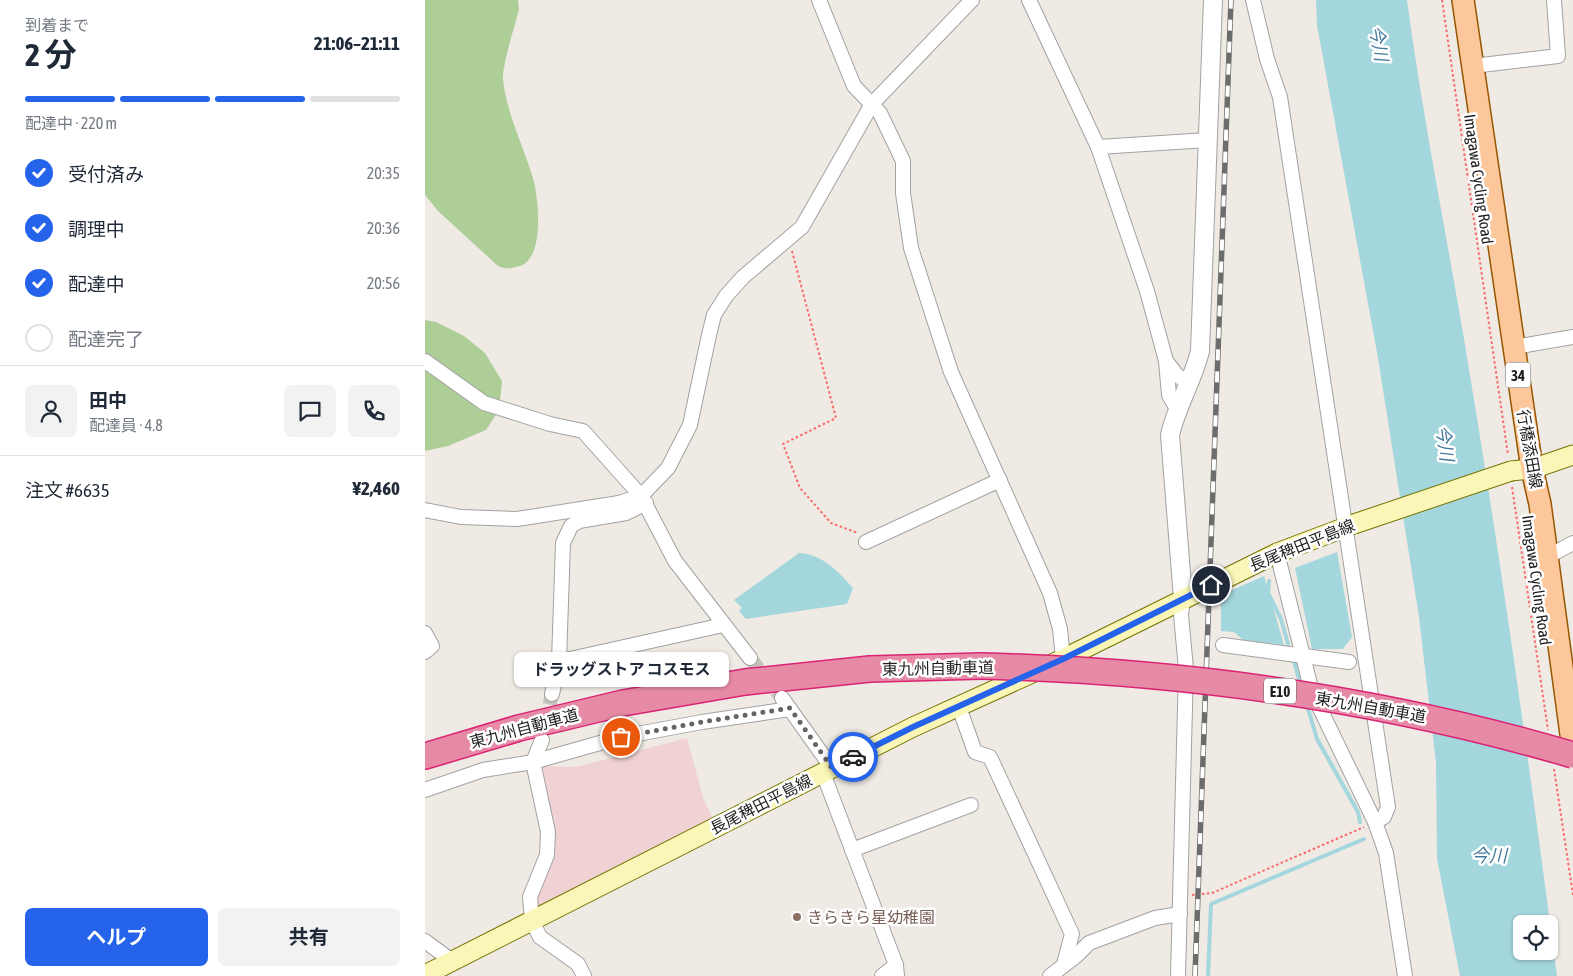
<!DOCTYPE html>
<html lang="ja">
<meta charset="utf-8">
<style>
body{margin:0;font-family:"Asap Condensed","Noto Sans JP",sans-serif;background:#f2f2f3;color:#1f2937;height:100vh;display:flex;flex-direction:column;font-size:19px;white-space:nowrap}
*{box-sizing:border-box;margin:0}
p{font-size:16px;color:#747a83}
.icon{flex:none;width:28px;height:28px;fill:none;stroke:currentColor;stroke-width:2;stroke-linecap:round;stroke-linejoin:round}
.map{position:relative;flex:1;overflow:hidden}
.side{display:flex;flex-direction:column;background:#fff;width:425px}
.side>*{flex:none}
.fabs{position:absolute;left:1088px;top:915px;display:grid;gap:10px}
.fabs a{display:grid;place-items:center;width:45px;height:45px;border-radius:8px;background:#fff;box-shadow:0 1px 4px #0004;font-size:25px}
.pin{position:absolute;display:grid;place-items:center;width:42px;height:42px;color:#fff;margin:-21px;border:2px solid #fff;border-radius:50%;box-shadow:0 1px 5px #0007}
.courier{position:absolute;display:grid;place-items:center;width:50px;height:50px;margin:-25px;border:4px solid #2563eb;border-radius:50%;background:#fff;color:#222;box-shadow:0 1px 6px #0007}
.bubble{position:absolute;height:35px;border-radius:8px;background:#fff;box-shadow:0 1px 4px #0004;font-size:16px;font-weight:700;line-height:35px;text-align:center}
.headline em{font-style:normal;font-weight:700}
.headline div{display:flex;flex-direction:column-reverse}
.headline{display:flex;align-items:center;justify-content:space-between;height:85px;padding:0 25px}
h1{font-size:32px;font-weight:700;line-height:38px}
.bar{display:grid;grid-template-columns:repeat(4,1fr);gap:8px 5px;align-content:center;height:60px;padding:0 25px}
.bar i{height:6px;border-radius:4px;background:#e0e1e3}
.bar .on{background:#2563eb}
.bar p{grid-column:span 4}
.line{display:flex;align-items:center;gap:12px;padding:0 25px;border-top:1px solid #e0e1e3}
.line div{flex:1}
.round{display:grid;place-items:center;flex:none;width:52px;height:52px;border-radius:8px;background:#f2f2f3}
ol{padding:0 25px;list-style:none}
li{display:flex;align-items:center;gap:15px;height:55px}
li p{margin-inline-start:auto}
li .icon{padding:5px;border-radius:50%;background:#2563eb;color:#fff;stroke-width:4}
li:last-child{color:#747a83}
li i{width:28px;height:28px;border:2px solid #e0e1e3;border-radius:50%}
.cta{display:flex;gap:10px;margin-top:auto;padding:10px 25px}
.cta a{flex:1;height:58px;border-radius:8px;background:#2563eb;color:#fff;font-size:20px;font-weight:700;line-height:58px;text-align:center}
.cta a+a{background:#f2f2f3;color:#1f2937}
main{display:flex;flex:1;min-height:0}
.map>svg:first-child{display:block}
.commercial{fill:#f0d2d4}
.forest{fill:#aece98}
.water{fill:#a3d6dd;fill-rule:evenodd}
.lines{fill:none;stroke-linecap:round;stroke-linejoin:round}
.stream{stroke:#a3d6dd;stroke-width:4}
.minor-tunnel{stroke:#c5c1bc;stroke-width:14;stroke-dasharray:14 7;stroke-linecap:butt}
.minor-casing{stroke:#a2a2a2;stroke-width:16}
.tertiary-casing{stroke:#a2a2a2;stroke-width:20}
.secondary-casing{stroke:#747504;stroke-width:21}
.primary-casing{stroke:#975600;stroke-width:24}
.motorway-casing{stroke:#da2375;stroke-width:28}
.path{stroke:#fa6969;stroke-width:2;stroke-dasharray:2.5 2.5;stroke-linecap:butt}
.minor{stroke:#fff;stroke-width:14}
.tertiary{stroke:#fff;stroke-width:18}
.secondary{stroke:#faf6b7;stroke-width:19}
.primary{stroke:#fcc89b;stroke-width:21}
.motorway{stroke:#e78aa5;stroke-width:25}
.rail-casing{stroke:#6c6c6c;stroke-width:5.5}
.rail{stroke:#fff;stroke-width:4;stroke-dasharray:11;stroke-linecap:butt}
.secondary-bridge-casing{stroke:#747504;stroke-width:21;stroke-linecap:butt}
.motorway-bridge-casing{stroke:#da2375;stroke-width:28;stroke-linecap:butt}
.secondary-bridge{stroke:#faf6b7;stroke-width:19}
.motorway-bridge{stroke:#e78aa5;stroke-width:25}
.done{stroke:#676563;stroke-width:5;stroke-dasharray:0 9}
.route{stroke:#2563eb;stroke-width:6}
.education-dot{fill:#8d6e63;stroke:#fff;stroke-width:2}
.labels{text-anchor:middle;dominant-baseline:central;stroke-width:5;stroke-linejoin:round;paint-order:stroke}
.shield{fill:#fff;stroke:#626262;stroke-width:1}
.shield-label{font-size:15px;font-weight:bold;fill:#1e1e1e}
.street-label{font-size:16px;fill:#1e1e1e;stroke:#fff}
.education-label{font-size:16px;fill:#785e54;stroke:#fff;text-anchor:start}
.water-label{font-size:18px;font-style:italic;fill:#447a9e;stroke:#fff}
</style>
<main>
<section class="side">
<div class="headline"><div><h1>2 分</h1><p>到着まで</p></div><em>21:06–21:11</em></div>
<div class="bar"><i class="on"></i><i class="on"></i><i class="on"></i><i></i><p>配達中 · 220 m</p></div>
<ol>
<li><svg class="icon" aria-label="check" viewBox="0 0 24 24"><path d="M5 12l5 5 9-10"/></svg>受付済み<p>20:35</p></li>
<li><svg class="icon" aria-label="check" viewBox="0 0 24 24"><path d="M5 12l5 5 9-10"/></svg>調理中<p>20:36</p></li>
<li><svg class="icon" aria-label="check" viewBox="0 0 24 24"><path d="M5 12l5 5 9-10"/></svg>配達中<p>20:56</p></li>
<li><i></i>配達完了</li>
</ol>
<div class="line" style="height:90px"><a class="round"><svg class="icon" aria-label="person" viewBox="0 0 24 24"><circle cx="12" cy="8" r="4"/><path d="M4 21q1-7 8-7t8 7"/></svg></a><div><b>田中</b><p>配達員 · 4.8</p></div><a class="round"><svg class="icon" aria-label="chat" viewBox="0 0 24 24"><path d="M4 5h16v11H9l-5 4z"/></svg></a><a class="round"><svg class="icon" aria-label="phone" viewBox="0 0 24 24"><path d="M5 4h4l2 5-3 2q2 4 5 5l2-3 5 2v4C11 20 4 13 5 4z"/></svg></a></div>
<div class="line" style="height:65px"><div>注文 #6635</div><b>¥2,460</b></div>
<div class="cta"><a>ヘルプ</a><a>共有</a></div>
</section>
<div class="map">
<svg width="1148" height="976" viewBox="0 0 1148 976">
<rect width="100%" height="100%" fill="#efeae3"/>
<polygon class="commercial" points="262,738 278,798 289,821 114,910 109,899 127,856 130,840 114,766 151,767"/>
<g class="forest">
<path d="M0,0H93L94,9C90,26 77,65 78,80C82,116 100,148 109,182C114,203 119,258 95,266C87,268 81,270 73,266L13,211L0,195Z"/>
<polygon points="0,320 11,322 39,336 60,353 77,381 74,410 61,430 23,446 0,451"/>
</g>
<g class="water">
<path d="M891,0H982C997,112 1019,222 1038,333C1074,546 1104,761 1132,976H1035L1012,859L1011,763L994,617L953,358L892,25ZM1096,924H1124V951H1096Z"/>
<polygon points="912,552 927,637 918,649 887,649 870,568"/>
<path d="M374,553C397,554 413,571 428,588L422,604L321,619L314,611L317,608L309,600Z"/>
<polygon points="839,576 859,645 818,640 809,632 796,631 796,595"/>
</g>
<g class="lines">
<g class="stream">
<polyline points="844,581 843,593 856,619 863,644"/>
<polyline points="869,662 876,686"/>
<polyline points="882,705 892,739 933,812 935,822"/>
<polyline points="783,976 786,904 939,839"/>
</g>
<g class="minor-tunnel">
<polyline points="325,658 357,698"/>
<polyline points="120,725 127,694"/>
</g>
<defs>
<g id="minor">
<polyline points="394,0 429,86 455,113 478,161 478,193 486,248 526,372 625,593 635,629 638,659"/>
<polyline points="604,0 673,147 722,291 741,361 744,395 752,409"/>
<polyline points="828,0 842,59 855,97 963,807 959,817 950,822 961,853 980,976"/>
<polyline points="1048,66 1133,56 1129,0"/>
<polyline points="673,147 783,140"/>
<polyline points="1089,347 1148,337"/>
<polyline points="0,361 59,403 125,424 158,431 216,496 250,561 325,658"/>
<polyline points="741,361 751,374 764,385"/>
<polyline points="0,510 36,517 92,519 194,503 216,496 243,468 265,425 284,335 289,315 301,296 318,277 377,227 447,104 547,0"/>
<polyline points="441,542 575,480"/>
<polyline points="852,553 887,692 950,822"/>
<polyline points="1122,557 1148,543"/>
<polyline points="0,633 7,646 0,652"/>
<polyline points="798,645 924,662"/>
<polyline points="100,669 298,625"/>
<polyline points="127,694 134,661 138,543 146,526 154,521 201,513 221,503"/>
<polyline points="357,698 407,768"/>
<polyline points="534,707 550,752 565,757 647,934 639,964"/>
<polyline points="117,740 108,762 123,832 122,855 105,897 107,921 115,937 153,964 159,976"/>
<polyline points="398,773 471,965 472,976"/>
<polyline points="0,790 58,770 108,762 196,737 277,722 365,709"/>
<polyline points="427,850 546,805"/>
<polyline points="0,941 27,961"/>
<polyline points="457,976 471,965"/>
<polyline points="625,976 651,956 664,943 730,918 755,914"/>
<polyline points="753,976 761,669 756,615 758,598"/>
</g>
<path id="tertiary" d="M758,598L745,435C752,405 768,380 775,351L788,0"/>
<g id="secondary">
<polyline points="1086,471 1107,469 1148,455"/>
<polyline points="0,975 488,727 638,659 852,553 929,524"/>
</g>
<polyline id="primary" points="1038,0 1107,469 1115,504 1148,749"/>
<polyline id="motorway" points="0,756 94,728 198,703 320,682 445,669 556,666"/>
</defs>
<use href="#minor" class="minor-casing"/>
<use href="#tertiary" class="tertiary-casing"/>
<use href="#secondary" class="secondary-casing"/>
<use href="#primary" class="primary-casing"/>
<use href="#motorway" class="motorway-casing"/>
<g class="path">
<polyline points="1017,0 1083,455"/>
<polyline points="367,251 411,418 358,444 375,488 406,523 433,533"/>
<polyline points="1087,487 1123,730"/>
<polyline points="1129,769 1148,895"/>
<polyline points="767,895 787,893 939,827"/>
</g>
<use href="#minor" class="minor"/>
<use href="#tertiary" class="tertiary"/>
<use href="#secondary" class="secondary"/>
<use href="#primary" class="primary"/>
<use href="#motorway" class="motorway"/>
<defs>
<polyline id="rail" points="770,976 806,0"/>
</defs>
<use href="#rail" class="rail-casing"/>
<use href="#rail" class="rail"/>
<defs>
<polyline id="secondary-bridge" points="929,524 1086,471"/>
<path id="motorway-bridge" d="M556,666C756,671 956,698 1148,755"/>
</defs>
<use href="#secondary-bridge" class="secondary-bridge-casing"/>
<use href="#motorway-bridge" class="motorway-bridge-casing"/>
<use href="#secondary-bridge" class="secondary-bridge"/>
<use href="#motorway-bridge" class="motorway-bridge"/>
</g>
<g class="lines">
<polyline class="done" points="196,737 277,722 365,708 407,768 428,757"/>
<polyline class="route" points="428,757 488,727 638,659 786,585"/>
</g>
<circle class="education-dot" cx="372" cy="917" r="5"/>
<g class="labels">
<g class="shield">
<rect x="1080.5" y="362.5" width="25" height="25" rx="4"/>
<rect x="839" y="678.5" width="32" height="25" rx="4"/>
</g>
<g class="shield-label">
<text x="1093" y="375">34</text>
<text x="855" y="691">E10</text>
</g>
<g class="street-label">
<text transform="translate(1054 179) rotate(82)">Imagawa Cycling Road</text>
<text transform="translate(1105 449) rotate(80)">行橋添田線</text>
<text transform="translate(877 545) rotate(-22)">長尾稗田平島線</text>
<text transform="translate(1112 580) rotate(82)">Imagawa Cycling Road</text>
<text transform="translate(513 668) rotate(-1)">東九州自動車道</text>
<text transform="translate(946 707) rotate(10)">東九州自動車道</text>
<text transform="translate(99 728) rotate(-15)">東九州自動車道</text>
<text transform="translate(336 804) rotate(-27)">長尾稗田平島線</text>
</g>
<g class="education-label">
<text x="382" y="917">きらきら星幼稚園</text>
</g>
<g class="water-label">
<text transform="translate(954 43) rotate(80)">今川</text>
<text transform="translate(1020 443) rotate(82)">今川</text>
<text x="1064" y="855">今川</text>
</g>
</g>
</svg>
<div class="fabs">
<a><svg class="icon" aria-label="locate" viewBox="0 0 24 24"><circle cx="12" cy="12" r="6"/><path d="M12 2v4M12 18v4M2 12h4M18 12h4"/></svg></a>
</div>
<div class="pin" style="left:196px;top:737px;background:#ea580c"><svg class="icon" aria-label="bag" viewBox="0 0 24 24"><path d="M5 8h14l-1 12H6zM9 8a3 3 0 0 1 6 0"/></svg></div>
<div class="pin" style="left:786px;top:585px;background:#1f2937"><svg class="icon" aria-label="home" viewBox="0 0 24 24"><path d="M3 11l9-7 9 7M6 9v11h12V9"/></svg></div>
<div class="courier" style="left:428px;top:757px"><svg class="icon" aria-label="car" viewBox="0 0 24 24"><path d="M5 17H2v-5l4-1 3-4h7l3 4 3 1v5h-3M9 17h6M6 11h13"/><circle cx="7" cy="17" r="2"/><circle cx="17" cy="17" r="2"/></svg></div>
<div class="bubble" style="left:89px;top:652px;width:215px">ドラッグストア コスモス</div>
</div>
</main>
